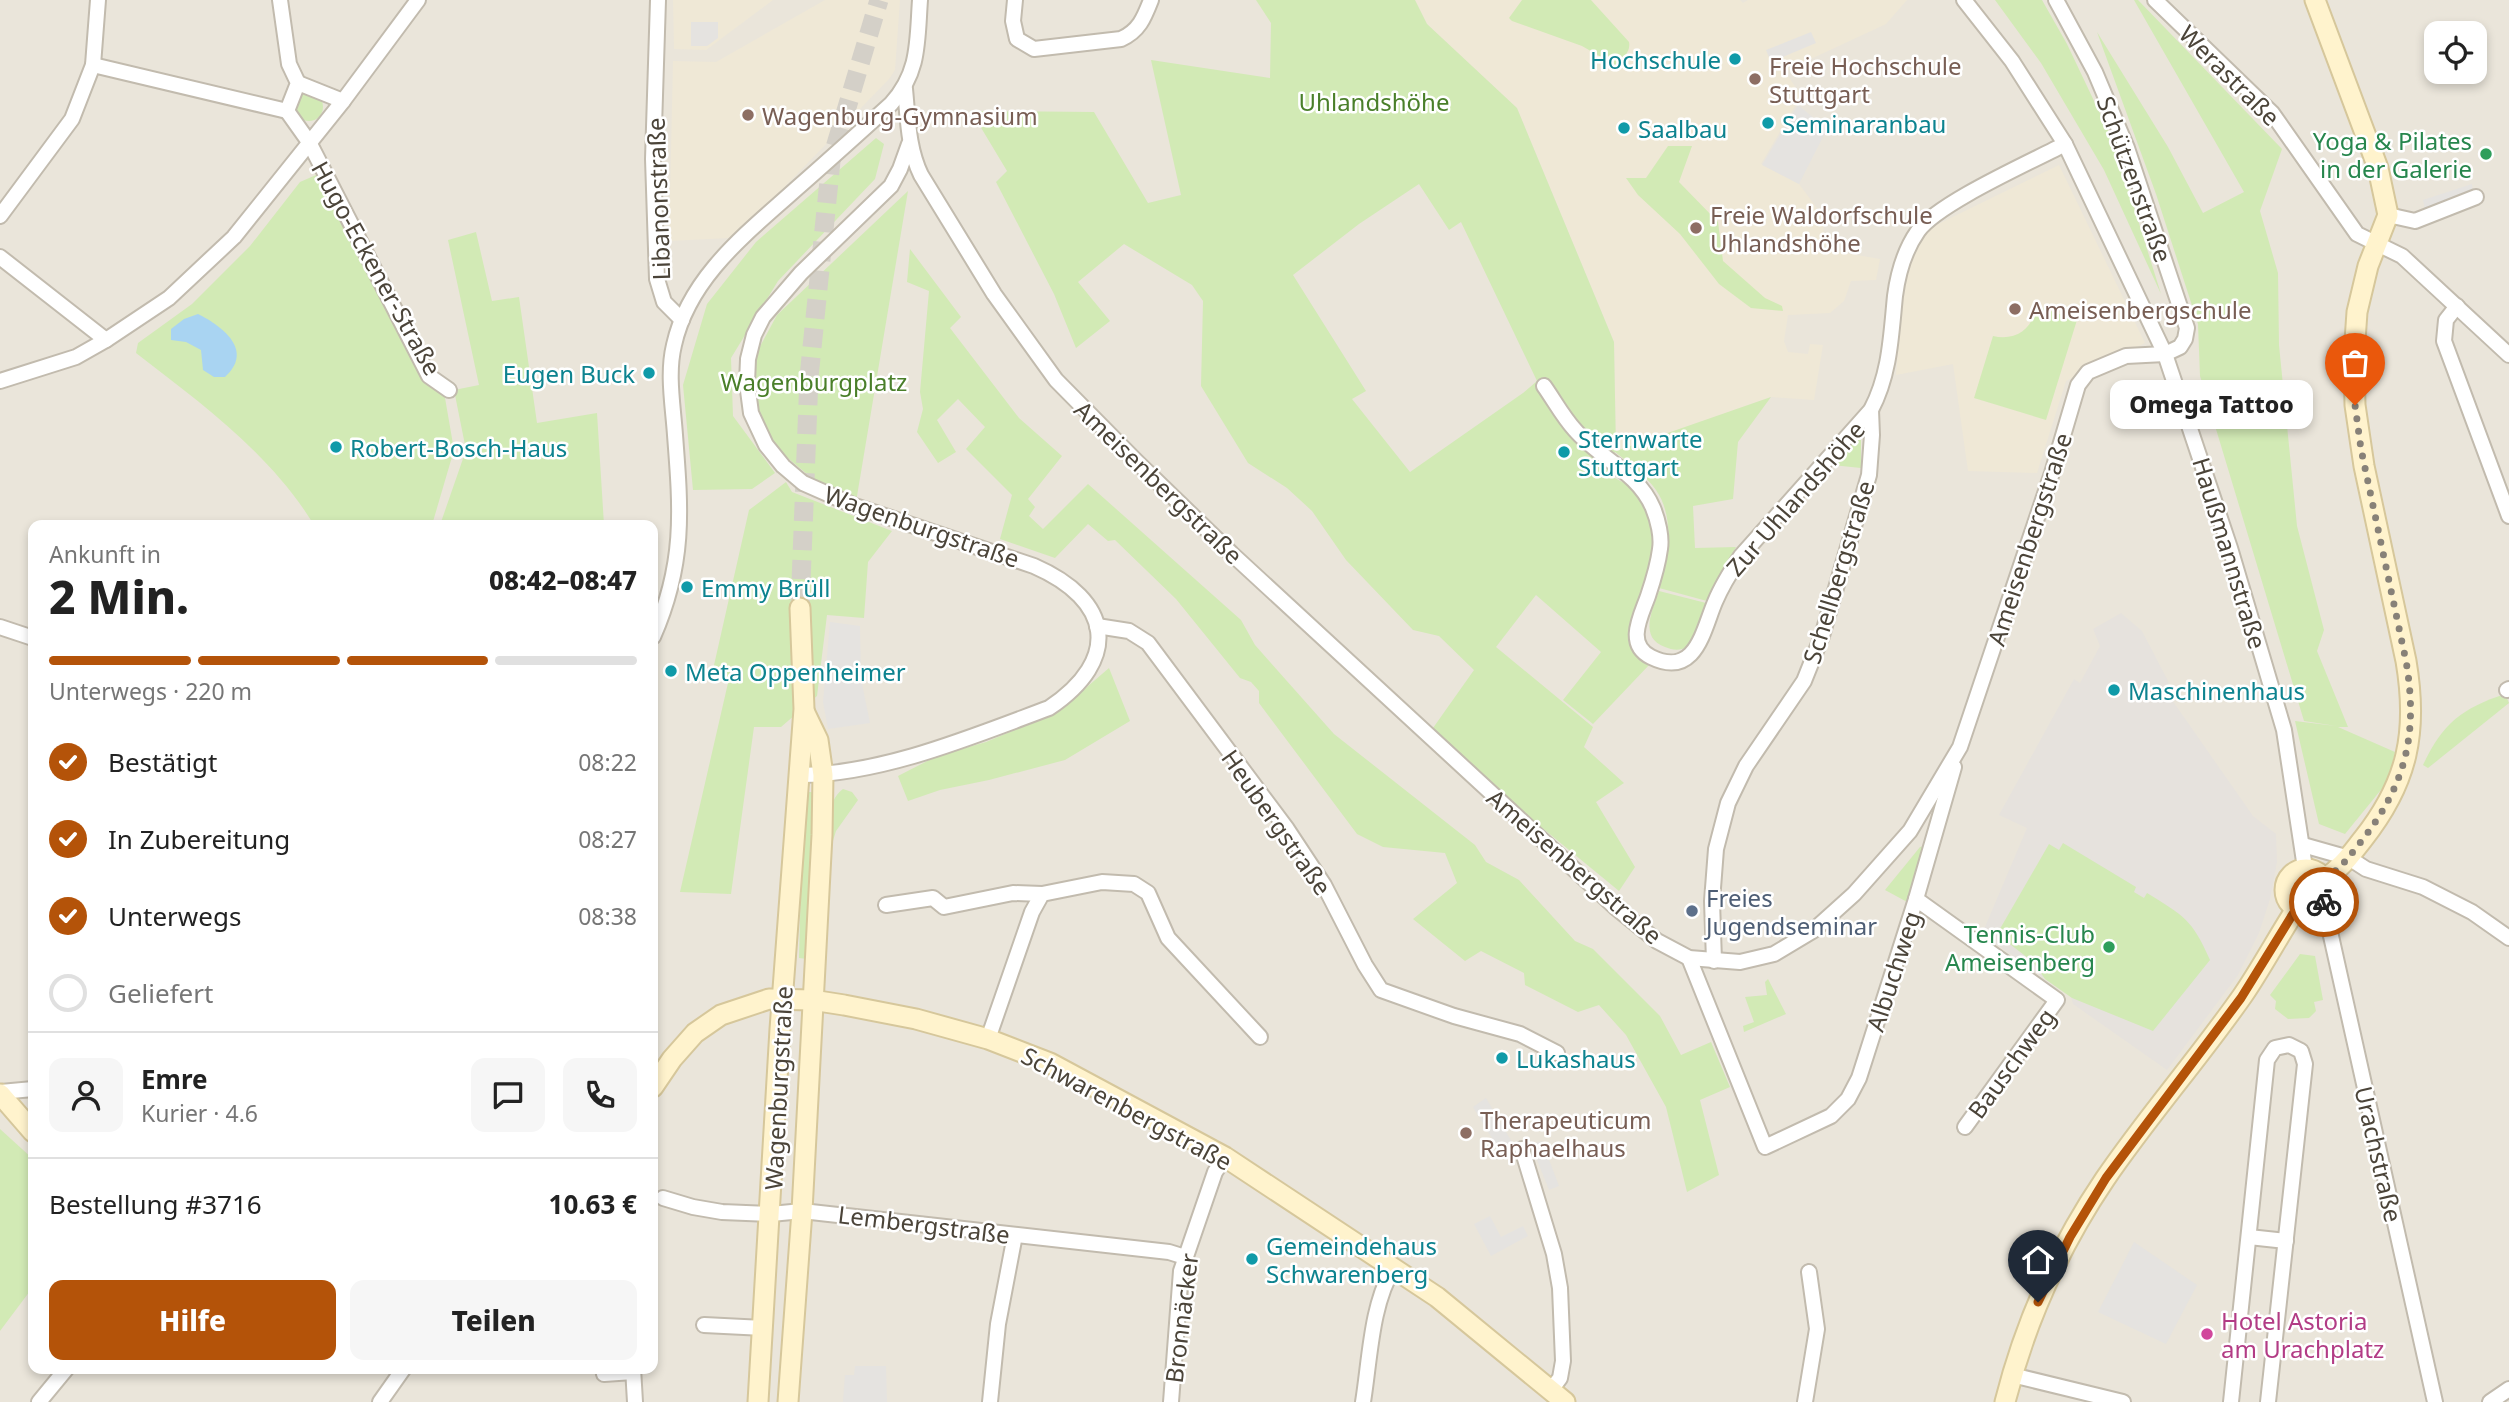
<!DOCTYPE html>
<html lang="de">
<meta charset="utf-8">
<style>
body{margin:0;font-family:"Noto Sans",sans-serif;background:#f6f6f6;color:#222;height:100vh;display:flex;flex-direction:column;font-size:26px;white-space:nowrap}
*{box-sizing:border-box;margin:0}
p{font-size:23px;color:#767676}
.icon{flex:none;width:38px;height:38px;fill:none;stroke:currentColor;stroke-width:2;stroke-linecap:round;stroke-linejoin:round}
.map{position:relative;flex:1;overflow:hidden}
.side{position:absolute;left:28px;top:520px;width:630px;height:854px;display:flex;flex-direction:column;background:#fff;border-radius:14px;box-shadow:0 4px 10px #0003}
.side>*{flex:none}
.fabs{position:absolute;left:2424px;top:21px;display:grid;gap:14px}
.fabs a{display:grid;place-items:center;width:63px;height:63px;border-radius:14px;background:#fff;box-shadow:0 4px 10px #0003;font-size:35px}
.pin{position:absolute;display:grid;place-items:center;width:60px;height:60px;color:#fff;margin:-72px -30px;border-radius:50% 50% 50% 0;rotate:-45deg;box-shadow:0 0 7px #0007}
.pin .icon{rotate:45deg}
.courier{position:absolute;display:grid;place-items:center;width:70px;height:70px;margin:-35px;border:5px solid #b45309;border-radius:50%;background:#fff;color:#222;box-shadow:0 2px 9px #0007}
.bubble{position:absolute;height:49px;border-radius:14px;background:#fff;box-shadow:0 4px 10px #0003;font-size:23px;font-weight:800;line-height:49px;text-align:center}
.summary em{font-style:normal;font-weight:800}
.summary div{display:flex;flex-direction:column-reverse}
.summary{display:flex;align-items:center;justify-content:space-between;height:119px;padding:0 21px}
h1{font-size:46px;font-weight:800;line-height:52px}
.bar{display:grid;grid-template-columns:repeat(4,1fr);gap:10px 7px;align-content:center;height:84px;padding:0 21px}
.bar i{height:9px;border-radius:5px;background:#e0e0e0}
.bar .selected{background:#b45309}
.bar p{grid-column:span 4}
.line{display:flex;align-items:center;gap:18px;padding:0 21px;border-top:2px solid #e0e0e0}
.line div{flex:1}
.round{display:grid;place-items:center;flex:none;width:74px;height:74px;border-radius:14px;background:#f6f6f6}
ol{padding:0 21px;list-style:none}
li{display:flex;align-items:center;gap:21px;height:77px}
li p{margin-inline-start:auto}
li .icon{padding:7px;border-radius:50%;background:#b45309;color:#fff;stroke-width:4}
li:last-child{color:#767676}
li i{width:38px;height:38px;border:4px solid #e0e0e0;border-radius:50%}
.button{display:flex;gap:14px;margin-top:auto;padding:14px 21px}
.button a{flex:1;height:80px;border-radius:14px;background:#b45309;color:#fff;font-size:28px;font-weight:800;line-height:80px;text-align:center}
.button a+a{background:#f6f6f6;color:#222}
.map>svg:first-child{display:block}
.residential{fill:#eae5da;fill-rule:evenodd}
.industrial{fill:#e6e2dd}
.education{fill:#efe8d6}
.green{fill:#d2eab5;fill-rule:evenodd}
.parking{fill:#e5e3e0}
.water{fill:#a9d4f2}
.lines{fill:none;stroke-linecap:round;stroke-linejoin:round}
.secondary-tunnel{stroke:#d4d0c8;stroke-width:19;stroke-dasharray:19 10;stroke-linecap:butt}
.street-casing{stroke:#c2bbae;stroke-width:18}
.secondary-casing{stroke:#d6c79b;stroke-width:23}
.street{stroke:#fff;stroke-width:14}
.secondary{stroke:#fff3cd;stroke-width:19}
.done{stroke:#878178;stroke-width:7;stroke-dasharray:0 12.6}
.route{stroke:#b45309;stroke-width:9}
.culture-dot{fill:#0f9aa8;stroke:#fff;stroke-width:2.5}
.education-dot{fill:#8d6e63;stroke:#fff;stroke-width:2.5}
.leisure-dot{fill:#2e9e5b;stroke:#fff;stroke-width:2.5}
.service-dot{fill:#5c6f8a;stroke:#fff;stroke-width:2.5}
.hotel-dot{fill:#d1479c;stroke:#fff;stroke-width:2.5}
.labels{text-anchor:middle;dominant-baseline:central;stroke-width:5;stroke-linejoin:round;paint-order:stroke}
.culture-label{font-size:24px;fill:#0d838f;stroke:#fff;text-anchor:start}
.education-label{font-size:24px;fill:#785e54;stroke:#fff;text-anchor:start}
.street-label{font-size:24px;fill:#4b4439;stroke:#fff}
.park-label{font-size:24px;fill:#4a7f2a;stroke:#fff}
.leisure-label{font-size:24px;fill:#27864d;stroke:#fff;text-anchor:end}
.service-label{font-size:24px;fill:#4e5e75;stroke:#fff;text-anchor:start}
.hotel-label{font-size:24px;fill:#b23c85;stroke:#fff;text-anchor:start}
</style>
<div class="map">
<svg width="2509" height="1402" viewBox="0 0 2509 1402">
<rect width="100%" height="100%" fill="#f6f3ec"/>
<path class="residential" d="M0,0H2509V1402H0ZM2436,33H2474V72H2436ZM33,525H653V1368H33Z"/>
<polygon class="industrial" points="2121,613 2142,631 2168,681 2172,700 2253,816 2276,834 2277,862 2270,899 2259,933 2238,975 2167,1070 2073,1004 2071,997 1982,934 2027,828 1999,815 2074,679 2080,683 2100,646 2093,629"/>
<g class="education">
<polygon points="673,0 773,0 706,50 674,49"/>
<polygon points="825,0 900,0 895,70 889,79 743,230 729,238 669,241 673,61 716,62"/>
<polygon points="1415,0 1740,0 1743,3 1748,0 1907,0 1886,24 1785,71 1801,96 1761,164 1799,184 1823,216 1824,240 1833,251 1880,259 1876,280 1851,281 1844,301 1830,313 1788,315 1784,341 1788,352 1808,354 1810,344 1823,345 1814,400 1771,397 1616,452 1614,342 1517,108 1427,24"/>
<polygon points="2059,165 2145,343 2066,381 2037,473 1968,471 1953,364 1896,375 1904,274 1928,229"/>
</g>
<g class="green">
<path d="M1256,0H1415L1427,24L1517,108L1614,342L1616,451L1771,397L1738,442L1733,499L1693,506L1695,548L1736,547L1707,601L1659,588C1669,559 1675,517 1656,490C1647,477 1628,462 1615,452L1611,469L1605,473L1634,488L1650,512L1656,546L1633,619L1650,664L1593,724L1563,700L1601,652L1536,595L1496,647L1593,727L1584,747L1624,783L1596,802L1635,867L1619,891L1518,808L1433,728L1474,670L1439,636L1413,630L1346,560L1312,511L1287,488L1248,463L1201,386L1203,301L1192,285L1124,244L1078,282L1110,321L1076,348L1054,294L996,182L1007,171L971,111L1094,112L1148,203L1181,195L1151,60L1270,78L1271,23ZM1419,184L1449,230L1461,222L1537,381L1523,393L1410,472L1352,399L1366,391L1293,275L1359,224Z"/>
<path d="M1522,0H1591L1629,42C1631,52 1623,58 1615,65L1582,46L1512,21L1509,18Z"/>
<polygon points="1995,0 2042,0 2067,44 2114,143 2161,294 2104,170 2041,63"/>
<polygon points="2134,0 2138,0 2282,149 2260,211 2278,273 2279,345 2297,526 2324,630 2317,651 2348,727 2338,727 2395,752 2389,780 2345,834 2319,824 2295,721 2336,726 2304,721 2200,376 2198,324 2156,194 2097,32 2168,147 2203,213 2244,192"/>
<circle cx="309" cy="107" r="14"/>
<polygon points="876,138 884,144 875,179 778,281 731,358 733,416 775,473 752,489 693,490 683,385 707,304 756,242"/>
<polygon points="1668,146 1692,146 1679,182 1718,222 1723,261 1765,298 1782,306 1783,311 1751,308 1719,284 1680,234 1638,195 1626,178 1646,178"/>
<path d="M316,175L428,385L444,392L454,450L432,525H314C270,453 202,404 136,353L138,343L192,304L250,246L300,182Z"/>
<polygon points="908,191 856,502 808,475 783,454 756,417 751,380 757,352 777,315"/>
<polygon points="476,232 492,301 519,297 537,423 597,413 604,525 440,525 466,450 454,390 479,385 448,240"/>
<polygon points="910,249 961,317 950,328 1019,418 1062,456 1028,499 1035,507 1029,516 1043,529 1088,484 1241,620 1255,645 1334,734 1475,845 1486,862 1519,880 1575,941 1593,949 1660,1016 1681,1055 1711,1042 1730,1087 1700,1100 1719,1175 1687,1192 1666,1107 1626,1035 1599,1005 1578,1012 1525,985 1524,973 1481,951 1465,961 1413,919 1457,883 1445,853 1383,847 1357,834 1259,703 1259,691 1251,682 1240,678 1176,599 1115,540 1108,541 1088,524 1055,558 1000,539 1012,495 966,449 985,427 958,399 937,420 956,452 938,463 917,432 923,409 920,392 929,291 907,282"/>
<path d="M2036,306L2077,320L2046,420L1974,398L1993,336C2015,341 2033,330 2036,306Z"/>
<polygon points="1857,439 1861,440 1861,468 1832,465"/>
<polygon points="786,482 792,492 892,531 868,562 864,618 827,615 817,696 781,727 754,727 731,894 680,892 728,683 712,674 749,510"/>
<path d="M1659,591L1706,603C1703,617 1699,639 1687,647C1680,651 1672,650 1665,647C1639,638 1652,610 1659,591Z"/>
<polygon points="1109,668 1130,721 1065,760 989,780 940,790 908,801 898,776 937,756 986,742 1059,711"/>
<path d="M2505,694L2509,703L2428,768L2423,765C2442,724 2462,708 2505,694Z"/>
<path d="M843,789L852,792L858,800L836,831L828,857C829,835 824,803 843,789Z"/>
<polygon points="807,792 811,792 816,795 807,959 799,958 803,801"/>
<path d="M2063,843L2136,887L2134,892L2144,898L2147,893C2184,916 2192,919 2210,960L2153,1031L2072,998L2045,979L2033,962L1997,934L2049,844L2059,850Z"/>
<polygon points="1924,846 1925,848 1909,903 1885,890 1920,847"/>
<polygon points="2300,954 2315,956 2323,1000 2314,1002 2316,1011 2309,1018 2288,1019 2275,1009 2276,1001 2270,995"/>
<polygon points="1768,979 1786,1014 1744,1032 1743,1026 1754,1022 1745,997 1767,995 1765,982"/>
<polygon points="0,1129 33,1159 33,1287 0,1331"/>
</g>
<g class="parking">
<polygon points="691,22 718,22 718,38 707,46 691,46"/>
<polygon points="1811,32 1816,43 1771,62 1766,50"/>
<polygon points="1798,105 1827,129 1799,184 1762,165"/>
<polygon points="2472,184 2473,194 2425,210 2423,200"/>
<polygon points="830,622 860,626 861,679 870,723 828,729 823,702"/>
<polygon points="1486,1098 1512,1142 1504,1158 1473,1107"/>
<polygon points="1542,1141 1559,1186 1549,1190 1531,1145"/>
<polygon points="1490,1216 1501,1237 1523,1226 1528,1236 1491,1256 1474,1224"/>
<polygon points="2134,1242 2197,1285 2166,1344 2098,1312"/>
<polygon points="855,1366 886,1366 887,1402 843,1402 845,1375 854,1375"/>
</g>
<path class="water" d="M198,314C224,327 254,351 225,377H214L203,370L201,350L186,342L171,340V329L184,319Z"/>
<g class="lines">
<polyline class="secondary-tunnel" points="800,608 809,377 831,161 879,0"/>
<defs>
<g id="street">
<polyline points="280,0 289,64 298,83 287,111"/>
<polyline points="658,0 653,159 657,279 664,302 682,320"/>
<path d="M1015,0L1013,21L1017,39L1034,49L1121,39C1139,31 1144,18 1151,0"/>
<polyline points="1964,0 2012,61 2065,144 2165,354 2230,548 2284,730 2305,868"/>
<polyline points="2155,0 2272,113 2357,234 2402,256 2509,355"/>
<polyline points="93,65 287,111"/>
<path d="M905,89C908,119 908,148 921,175L994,294L1056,380L1136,461L1232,554L1615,907L1657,941L1689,958L1740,962L1774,954L1814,930L1854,894L1910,831L1960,747L2052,473L2078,385L2088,372L2126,356L2165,354L2180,347L2185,339L2187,328L2127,148L2095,72L2056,0"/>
<polyline points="343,101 418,0"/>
<polyline points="287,111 309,142 429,376 449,390"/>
<polyline points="2388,215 2415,221 2476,197"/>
<polyline points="0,216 72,119 93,65 98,0"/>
<polyline points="0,257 106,340"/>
<polyline points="2457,306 2446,320 2444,341 2509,516"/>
<polyline points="0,381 76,357 106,340 169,298 234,237 343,101 298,83"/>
<path d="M1544,386C1554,400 1563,417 1575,430C1599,458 1638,472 1653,508C1658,520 1662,537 1660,549C1658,565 1653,581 1648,596C1641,616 1625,644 1651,657C1696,679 1703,630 1715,602C1722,585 1731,571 1741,556L1871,410C1890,374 1891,336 1895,296C1898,273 1904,251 1918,231C1938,203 2031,162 2065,144"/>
<polyline points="1097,626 1129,631 1148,643 1287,829 1324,885 1365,965 1381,990 1454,1016 1520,1034 1557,1053"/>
<polyline points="0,627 33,638"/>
<path d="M653,637C685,564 681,512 675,435C673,405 667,374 674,345C689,277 747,233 796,189C828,161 859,133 891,104C920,72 917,41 920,0"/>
<polyline points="2507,690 2509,689"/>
<path d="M800,775C883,774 971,737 1049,708C1122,659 1112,600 1034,566L855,506L803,483L783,466L766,445L751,413L747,383L748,359L754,335L763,317L801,273L891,186L900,169L909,144"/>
<polyline points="2303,845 2349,858 2366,869 2423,887 2472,912 2509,938"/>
<polyline points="1916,899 2057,1000 1965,1127"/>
<polyline points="886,905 933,898 944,907 1013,893 1042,894"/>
<polyline points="2319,907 2329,927 2435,1402"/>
<polyline points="1689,958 1765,1147 1831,1116 1848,1099 1859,1078 1916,899 1954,767"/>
<polyline points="1714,961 1712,901 1716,849 1728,803 1746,766 1804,681 1822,636 1869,475 1872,435 1871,410"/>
<polyline points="988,1039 1032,912 1042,894 1102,882 1134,884 1148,893 1168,938 1260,1037"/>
<polyline points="0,1092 33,1089"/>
<polyline points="1522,1149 1554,1254 1560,1288 1563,1361 1560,1378 1551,1390"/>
<polyline points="663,1198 693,1207 722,1212 771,1214 802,1211 1169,1252 1185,1257"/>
<polyline points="2249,1237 2286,1241"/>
<polyline points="704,1325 764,1328"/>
<polyline points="603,1368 604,1374 633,1372"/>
<polyline points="633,1368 635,1402"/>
<polyline points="2012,1375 2123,1402"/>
<polyline points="39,1402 67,1368"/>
<polyline points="380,1402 404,1368"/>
<polyline points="990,1402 998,1324 1015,1235"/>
<polyline points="1171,1402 1181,1271 1215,1172 1225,1157"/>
<path d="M1363,1402C1370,1359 1371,1304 1394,1267"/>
<polyline points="1805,1402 1817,1329 1809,1272"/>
<polyline points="2231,1402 2267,1060 2275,1048 2289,1045 2301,1051 2305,1064 2268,1402"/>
<polyline points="2490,1402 2509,1389"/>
</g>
<g id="secondary">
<path d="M2315,0L2378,168L2388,215L2368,266L2357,312L2354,355L2355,405L2364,466L2406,661C2418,732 2408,782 2363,839C2351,854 2341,869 2325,878"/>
<circle cx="2306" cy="890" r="21"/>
<polyline points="653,1087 672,1059 695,1033 721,1015 769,999 812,1000 844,1005 916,1019 988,1039 1050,1063 1225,1157 1437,1297 1565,1402"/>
<polyline points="0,1094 33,1132"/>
<polyline points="758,1402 780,1029 804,709 800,608"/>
<polyline points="788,1402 802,1211 822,835 823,775 818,740 805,713"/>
<path d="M2005,1402C2025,1323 2059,1247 2105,1179C2148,1116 2199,1058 2243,995C2262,967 2278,937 2296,909"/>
</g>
</defs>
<use href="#street" class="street-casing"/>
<use href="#secondary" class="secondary-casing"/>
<use href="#street" class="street"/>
<use href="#secondary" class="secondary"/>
</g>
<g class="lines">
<path class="done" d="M2324,902L2328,886L2325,878C2341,869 2351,854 2363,839C2407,782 2418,732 2406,661L2361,449L2355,405"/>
<polyline class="route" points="2038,1302 2070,1237 2106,1178 2241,998 2296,909 2312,911 2324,902"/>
</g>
<g class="culture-dot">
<circle cx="1735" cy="59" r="7"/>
<circle cx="1768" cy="123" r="7"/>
<circle cx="1624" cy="128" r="7"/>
<circle cx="649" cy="373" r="7"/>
<circle cx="336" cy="447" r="7"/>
<circle cx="1564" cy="452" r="7"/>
<circle cx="687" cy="587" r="7"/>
<circle cx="671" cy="671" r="7"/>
<circle cx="2114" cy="690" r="7"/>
<circle cx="1502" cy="1058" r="7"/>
<circle cx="1252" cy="1259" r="7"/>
</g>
<g class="education-dot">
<circle cx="1755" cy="79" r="7"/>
<circle cx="748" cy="115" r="7"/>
<circle cx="1696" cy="228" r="7"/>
<circle cx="2015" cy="309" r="7"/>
<circle cx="1466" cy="1133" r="7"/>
</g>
<g class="leisure-dot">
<circle cx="2486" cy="154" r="7"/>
<circle cx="2109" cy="947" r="7"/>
</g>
<circle class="service-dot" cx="1692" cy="911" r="7"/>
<circle class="hotel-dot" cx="2207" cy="1334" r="7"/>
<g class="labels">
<g class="culture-label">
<text x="1721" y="59" text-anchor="end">Hochschule</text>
<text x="1782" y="123">Seminaranbau</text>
<text x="1638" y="128">Saalbau</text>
<text x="635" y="373" text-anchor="end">Eugen Buck</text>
<text x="1578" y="438">Sternwarte<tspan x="1578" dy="28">Stuttgart</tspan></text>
<text x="350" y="447">Robert-Bosch-Haus</text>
<text x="701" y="587">Emmy Brüll</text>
<text x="685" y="671">Meta Oppenheimer</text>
<text x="2128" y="690">Maschinenhaus</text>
<text x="1516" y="1058">Lukashaus</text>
<text x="1266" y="1245">Gemeindehaus<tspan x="1266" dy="28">Schwarenberg</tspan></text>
</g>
<g class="education-label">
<text x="1769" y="65">Freie Hochschule<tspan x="1769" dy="28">Stuttgart</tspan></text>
<text x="762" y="115">Wagenburg-Gymnasium</text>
<text x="1710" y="214">Freie Waldorfschule<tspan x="1710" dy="28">Uhlandshöhe</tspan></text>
<text x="2029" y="309">Ameisenbergschule</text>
<text x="1480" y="1119">Therapeuticum<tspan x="1480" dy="28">Raphaelhaus</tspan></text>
</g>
<g class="street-label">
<text transform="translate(2230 75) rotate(45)">Werastraße</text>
<text transform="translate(2135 179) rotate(70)">Schützenstraße</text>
<text transform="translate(658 199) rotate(-92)">Libanonstraße</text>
<text transform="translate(377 268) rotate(61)">Hugo-Eckener-Straße</text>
<text transform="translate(1159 482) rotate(44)">Ameisenbergstraße</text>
<text transform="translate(1795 498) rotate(-49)">Zur Uhlandshöhe</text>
<text transform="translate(922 526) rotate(19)">Wagenburgstraße</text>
<text transform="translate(2029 539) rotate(-72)">Ameisenbergstraße</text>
<text transform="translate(2230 553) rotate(73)">Haußmannstraße</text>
<text transform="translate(1838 572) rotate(-73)">Schellbergstraße</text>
<text transform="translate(1277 822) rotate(55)">Heubergstraße</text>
<text transform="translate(1575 866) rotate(41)">Ameisenbergstraße</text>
<text transform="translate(1893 971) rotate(-72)">Albuchweg</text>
<text transform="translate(2011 1063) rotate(-54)">Bauschweg</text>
<text transform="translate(778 1088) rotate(-87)">Wagenburgstraße</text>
<text transform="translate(1127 1108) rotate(28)">Schwarenbergstraße</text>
<text transform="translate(2379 1154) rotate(77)">Urachstraße</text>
<text transform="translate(924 1224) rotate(7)">Lembergstraße</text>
<text transform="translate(1181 1318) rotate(-83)">Bronnäcker</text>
</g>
<g class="park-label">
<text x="1374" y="101">Uhlandshöhe</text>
<text x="814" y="381">Wagenburgplatz</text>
</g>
<g class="leisure-label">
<text x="2472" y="140">Yoga &amp; Pilates<tspan x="2472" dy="28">in der Galerie</tspan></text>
<text x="2095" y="933">Tennis-Club<tspan x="2095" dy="28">Ameisenberg</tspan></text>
</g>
<g class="service-label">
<text x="1706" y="897">Freies<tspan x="1706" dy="28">Jugendseminar</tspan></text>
</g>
<g class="hotel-label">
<text x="2221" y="1320">Hotel Astoria<tspan x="2221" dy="28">am Urachplatz</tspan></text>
</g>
</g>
</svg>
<div class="fabs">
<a><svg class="icon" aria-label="locate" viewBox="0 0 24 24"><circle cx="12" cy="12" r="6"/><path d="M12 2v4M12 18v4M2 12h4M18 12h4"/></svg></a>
</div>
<div class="pin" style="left:2355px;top:405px;background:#ea580c"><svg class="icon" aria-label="bag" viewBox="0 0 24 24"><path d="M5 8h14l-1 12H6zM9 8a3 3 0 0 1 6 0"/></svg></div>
<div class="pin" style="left:2038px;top:1302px;background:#1f2937"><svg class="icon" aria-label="home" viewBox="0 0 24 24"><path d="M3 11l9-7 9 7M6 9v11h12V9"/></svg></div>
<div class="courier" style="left:2324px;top:902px"><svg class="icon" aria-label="bike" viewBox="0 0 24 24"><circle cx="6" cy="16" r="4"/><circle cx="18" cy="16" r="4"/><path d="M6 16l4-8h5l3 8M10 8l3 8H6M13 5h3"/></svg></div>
<div class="bubble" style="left:2110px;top:380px;width:203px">Omega Tattoo</div>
<section class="side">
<div class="summary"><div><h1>2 Min.</h1><p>Ankunft in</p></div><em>08:42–08:47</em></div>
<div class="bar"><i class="selected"></i><i class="selected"></i><i class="selected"></i><i></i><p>Unterwegs · 220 m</p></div>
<ol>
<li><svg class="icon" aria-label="check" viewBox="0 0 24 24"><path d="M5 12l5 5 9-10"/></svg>Bestätigt<p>08:22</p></li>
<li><svg class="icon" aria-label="check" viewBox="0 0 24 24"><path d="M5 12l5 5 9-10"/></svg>In Zubereitung<p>08:27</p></li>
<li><svg class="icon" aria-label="check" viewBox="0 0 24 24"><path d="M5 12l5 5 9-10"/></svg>Unterwegs<p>08:38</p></li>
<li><i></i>Geliefert</li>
</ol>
<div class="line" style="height:126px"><a class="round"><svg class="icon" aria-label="person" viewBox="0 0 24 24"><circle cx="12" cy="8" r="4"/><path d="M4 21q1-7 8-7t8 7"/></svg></a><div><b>Emre</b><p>Kurier · 4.6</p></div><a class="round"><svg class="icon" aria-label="chat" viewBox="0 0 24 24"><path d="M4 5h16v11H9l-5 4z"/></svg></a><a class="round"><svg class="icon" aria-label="phone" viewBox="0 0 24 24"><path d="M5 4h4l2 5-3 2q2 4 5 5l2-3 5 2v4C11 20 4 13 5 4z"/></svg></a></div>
<div class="line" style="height:91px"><div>Bestellung #3716</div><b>10.63 €</b></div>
<div class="button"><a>Hilfe</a><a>Teilen</a></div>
</section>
</div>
